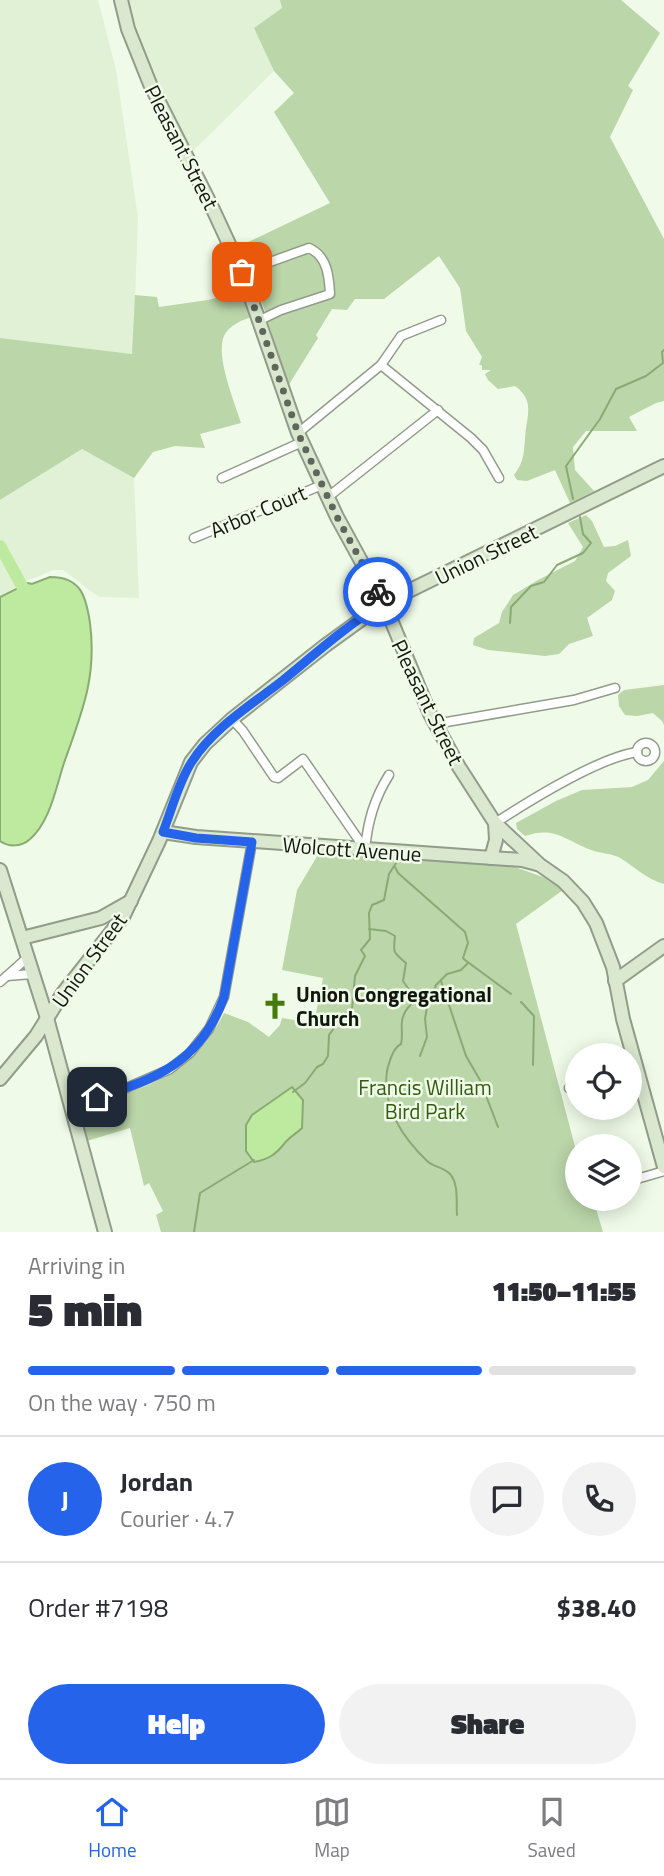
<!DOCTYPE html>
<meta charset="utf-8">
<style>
body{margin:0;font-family:"Titillium Web",sans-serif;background:#f2f2f3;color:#2b2b33;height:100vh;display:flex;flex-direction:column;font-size:26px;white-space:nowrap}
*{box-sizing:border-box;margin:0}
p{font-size:23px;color:#7c7c81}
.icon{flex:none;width:38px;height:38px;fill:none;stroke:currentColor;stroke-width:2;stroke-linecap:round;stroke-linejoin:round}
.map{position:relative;height:1232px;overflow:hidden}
.details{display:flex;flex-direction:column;background:#fff;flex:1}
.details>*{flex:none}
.buttons{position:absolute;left:565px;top:1043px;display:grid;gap:14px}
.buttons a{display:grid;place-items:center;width:77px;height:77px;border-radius:50%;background:#fff;box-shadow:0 4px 18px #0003;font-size:35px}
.pin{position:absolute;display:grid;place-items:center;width:60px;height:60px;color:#fff;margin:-30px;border-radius:14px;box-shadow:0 4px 10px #0006}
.courier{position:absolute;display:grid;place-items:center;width:70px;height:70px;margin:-35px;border:5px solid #2563eb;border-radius:50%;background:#fff;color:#222;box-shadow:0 2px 9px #0007}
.overview em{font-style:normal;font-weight:800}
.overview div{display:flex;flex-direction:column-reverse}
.overview{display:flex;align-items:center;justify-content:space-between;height:119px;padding:0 28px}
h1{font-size:46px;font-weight:800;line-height:52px}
.bar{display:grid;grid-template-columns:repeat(4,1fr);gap:10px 7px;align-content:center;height:84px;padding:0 28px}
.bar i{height:9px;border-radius:5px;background:#e1e1e2}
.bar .on{background:#2563eb}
.bar p{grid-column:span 4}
.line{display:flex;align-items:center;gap:18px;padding:0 28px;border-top:2px solid #e1e1e2}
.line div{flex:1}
.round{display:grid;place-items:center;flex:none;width:74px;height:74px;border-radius:37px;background:#f2f2f3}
.action{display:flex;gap:14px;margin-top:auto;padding:14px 28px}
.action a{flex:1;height:80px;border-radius:42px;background:#2563eb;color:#fff;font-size:28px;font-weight:800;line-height:80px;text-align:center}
.action a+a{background:#f2f2f3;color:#2b2b33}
.tab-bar{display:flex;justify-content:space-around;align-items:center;height:98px;border-top:2px solid #e1e1e2;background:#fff;font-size:19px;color:#7c7c81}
.tab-bar a{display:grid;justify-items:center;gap:4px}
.tab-bar .on{color:#2563eb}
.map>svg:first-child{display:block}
.built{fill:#e0f1d6}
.green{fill:#bbd6a9}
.water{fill:#beeaa0;stroke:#8aaa74;stroke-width:2}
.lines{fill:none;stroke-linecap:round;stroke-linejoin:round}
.stream{stroke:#8aaa74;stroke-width:2}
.river{stroke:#beeaa0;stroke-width:12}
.street-casing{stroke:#919c8a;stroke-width:11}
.secondary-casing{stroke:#919c8a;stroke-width:16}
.street{stroke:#fff;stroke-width:8}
.secondary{stroke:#dae8cf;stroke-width:12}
.done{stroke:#5f665b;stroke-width:7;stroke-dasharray:0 12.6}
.route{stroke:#2563eb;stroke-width:9}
.labels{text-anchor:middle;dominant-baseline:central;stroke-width:5;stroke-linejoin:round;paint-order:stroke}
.street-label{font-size:21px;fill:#12160f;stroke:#effbe8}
.poi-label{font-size:21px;font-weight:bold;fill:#12160f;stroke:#effbe8;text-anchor:start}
.park-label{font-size:21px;fill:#345a0e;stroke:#effbe8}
</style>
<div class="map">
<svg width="664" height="1232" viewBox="0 0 664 1232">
<rect width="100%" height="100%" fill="#effbe8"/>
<g class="built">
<polygon points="0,0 98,0 116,70 138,218 133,354 0,338"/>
<polygon points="127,0 280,0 282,8 254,28 274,71 192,152 162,99 139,49"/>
<polygon points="82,449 134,478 139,598 99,597 63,570 53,570 27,581 0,596 0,500"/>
</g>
<g class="green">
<path d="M280,0H621L660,33L628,86L633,90L610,137L664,239V401L656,403L629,417L637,431H586L573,447L575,470L594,491L570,503L555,470L527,481L517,480L514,475C524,462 524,453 525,438C526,417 536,401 515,386L498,389L488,380L485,374L491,370H482V365H479L482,357L466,331L460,288L439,256L384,299H355L347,310L332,309L316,335L318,338L288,386L260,296L240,246L330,203L274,112L294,93L274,71L254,28L282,8Z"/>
<path d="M243,291L251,317C241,321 229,325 224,336C215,356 235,403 241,423L200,434L205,448L175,446L153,452L134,478L82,449L0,500V338L132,354L135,295L157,297L159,307L208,300Z"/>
<polygon points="586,515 592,521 604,547 615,546 628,540 631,556 608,573 606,581 615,591 612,600 587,618 593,636 569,644 559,654 545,656 488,650 473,645 474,638 499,623 502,612 513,595 538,580 575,561 583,547 568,523"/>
<polygon points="664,685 664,725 662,721 653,713 637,716 625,715 619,706 618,695 624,690"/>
<path d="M664,761V884C647,879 637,869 622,859C613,853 601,854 591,850C564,840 556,826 525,836L517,829L516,823L556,801L582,790L632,787L648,780Z"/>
<path d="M319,853L512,866L543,877L563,890L516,924L577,1154L578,1199H593L603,1232H161L156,1215L163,1211L149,1183L144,1186L130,1128L87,1141L80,1115L85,1107C147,1087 193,1076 224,1013L248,1022L269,1037L280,1025L282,1018L314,1023L323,978L282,970L297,890Z"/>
</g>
<g class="water">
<path d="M50,577C81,577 86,596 90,623C97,677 82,712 64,763C56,787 50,823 29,840C21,847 8,847 0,841V597L28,583L32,584Z"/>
<path d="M292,1087L303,1100L302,1128C296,1134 288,1138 284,1144C275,1155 269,1159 254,1162L246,1151V1125L252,1115Z"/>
</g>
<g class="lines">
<g class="stream">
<polyline points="573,499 566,466 600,419 616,389 646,376 663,363 662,352 664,350"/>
<polyline points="510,623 511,607 531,586 544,582 557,565 583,553 591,543 583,534 580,517"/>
<polyline points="395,867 398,873 465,932 468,943 463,958 465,960 511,994"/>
<path d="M369,929L386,931L395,936C393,953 393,952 406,963L403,981C425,1011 406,997 402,1021C401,1029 403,1036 401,1044C393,1048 389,1062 387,1071C382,1106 402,1137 427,1161C433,1167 444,1167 450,1174C459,1184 456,1203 457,1215"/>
<polyline points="441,981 466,1056 480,1080 498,1127"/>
<polyline points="521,1002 534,1016 533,1065"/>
<polyline points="420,1056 427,1037 425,1019 427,1007 436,985 447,974 461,970 468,963"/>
<polyline points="293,1092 305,1083 317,1067 323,1064 328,1056 329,1035 344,1014 352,1009 355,976 365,956 361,950 370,939 369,913 372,905 384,900 389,874 396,863"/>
<polyline points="194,1232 200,1193 254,1160"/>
</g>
<polyline class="river" points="0,546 29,599"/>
<defs>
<g id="street">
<path d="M242,272L309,248C327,256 329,275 330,294L281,310L260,320"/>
<polyline points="381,365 471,438 483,450 499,478"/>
<polyline points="298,433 381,365 401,336 441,320"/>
<polyline points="222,478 302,442"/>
<polyline points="328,497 438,410"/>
<polyline points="194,538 322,485"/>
<polyline points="232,719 243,731 274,777 278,778 303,759 365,849"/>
<polyline points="435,724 574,700 615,688"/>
<circle cx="646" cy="752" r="9"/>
<path d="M495,823C529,801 598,758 637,752"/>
<path d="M365,849C368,821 374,799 389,775"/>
<polyline points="7,976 32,974"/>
<polyline points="0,982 27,958"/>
<polyline points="569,1088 578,1086"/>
<polyline points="70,1105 124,1089 170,1069 190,1053 209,1029 224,997 252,842"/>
<polyline points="630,1181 664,1171"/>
</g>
<g id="secondary">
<polyline points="121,0 128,29 150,84 211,205 242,272 298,433 337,517 384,603 430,714 459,767 495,823 540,865 563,881 583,902 596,923 613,967 623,1019 664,1167"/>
<polyline points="163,832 196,837 522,860 537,864"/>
<polyline points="491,858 496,840 495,823"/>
<polyline points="0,870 47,1018 105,1232"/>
<polyline points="22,938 101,918 131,901"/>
<polyline points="615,981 664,946"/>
<polyline points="0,1079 36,1036 63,993 123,917 159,841 191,762 205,744 232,719 326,645 384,603 664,466"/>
</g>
</defs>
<use href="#street" class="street-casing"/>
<use href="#secondary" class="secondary-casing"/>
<use href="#street" class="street"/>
<use href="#secondary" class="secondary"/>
</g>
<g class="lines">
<polyline class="done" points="242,272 298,433 337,517 378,592"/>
<path class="route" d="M97,1097C158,1079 201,1061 224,997L252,842L196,838L163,832C172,809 178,784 191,763C213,728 251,705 282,681C315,654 347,625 384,603L378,592"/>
</g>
<defs>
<symbol id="church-bare" viewBox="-9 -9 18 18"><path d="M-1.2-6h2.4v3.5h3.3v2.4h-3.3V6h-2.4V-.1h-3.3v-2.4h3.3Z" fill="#467a09" stroke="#effbe8" stroke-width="2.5" paint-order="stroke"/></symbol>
</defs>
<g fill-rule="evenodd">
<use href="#church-bare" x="256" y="987" width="38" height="38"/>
</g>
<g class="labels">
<g class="street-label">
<text transform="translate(182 147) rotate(63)">Pleasant Street</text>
<text transform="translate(258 511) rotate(-23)">Arbor Court</text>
<text transform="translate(486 554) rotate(-26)">Union Street</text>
<text transform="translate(428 702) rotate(64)">Pleasant Street</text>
<text transform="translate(352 849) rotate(4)">Wolcott Avenue</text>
<text transform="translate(89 960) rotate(-54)">Union Street</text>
</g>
<g class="poi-label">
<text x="296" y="994">Union Congregational<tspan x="296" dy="24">Church</tspan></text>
</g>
<g class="park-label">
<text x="425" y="1087">Francis William<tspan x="425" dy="24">Bird Park</tspan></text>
</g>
</g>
</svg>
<div class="buttons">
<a><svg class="icon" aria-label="locate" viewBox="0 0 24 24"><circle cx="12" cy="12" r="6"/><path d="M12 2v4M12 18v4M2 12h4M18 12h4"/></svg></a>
<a><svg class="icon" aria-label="layers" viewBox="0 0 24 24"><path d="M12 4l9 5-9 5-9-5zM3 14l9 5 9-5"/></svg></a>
</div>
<div class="pin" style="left:242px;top:272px;background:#ea580c"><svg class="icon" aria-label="bag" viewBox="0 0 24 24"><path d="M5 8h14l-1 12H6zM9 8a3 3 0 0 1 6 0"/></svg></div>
<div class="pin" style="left:97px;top:1097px;background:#1f2937"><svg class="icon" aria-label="home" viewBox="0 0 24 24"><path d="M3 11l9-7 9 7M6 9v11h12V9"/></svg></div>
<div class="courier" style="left:378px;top:592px"><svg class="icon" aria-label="bike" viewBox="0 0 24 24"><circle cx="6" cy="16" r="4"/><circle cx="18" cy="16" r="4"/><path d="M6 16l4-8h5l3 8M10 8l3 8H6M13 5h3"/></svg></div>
</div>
<section class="details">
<div class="overview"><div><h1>5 min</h1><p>Arriving in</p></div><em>11:50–11:55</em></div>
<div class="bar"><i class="on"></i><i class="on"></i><i class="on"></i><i></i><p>On the way · 750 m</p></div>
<div class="line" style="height:126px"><b class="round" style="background:#2563eb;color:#fff">J</b><div><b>Jordan</b><p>Courier · 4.7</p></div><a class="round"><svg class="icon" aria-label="chat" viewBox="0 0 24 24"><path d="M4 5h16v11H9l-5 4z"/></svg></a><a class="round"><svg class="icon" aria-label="phone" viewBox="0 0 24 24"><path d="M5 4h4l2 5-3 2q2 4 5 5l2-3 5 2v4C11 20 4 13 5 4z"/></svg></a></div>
<div class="line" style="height:91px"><div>Order #7198</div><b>$38.40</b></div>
<div class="action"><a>Help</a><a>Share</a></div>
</section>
<nav class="tab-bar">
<a class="on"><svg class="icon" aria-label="home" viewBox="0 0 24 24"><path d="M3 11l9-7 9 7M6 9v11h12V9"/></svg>Home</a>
<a><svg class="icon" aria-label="map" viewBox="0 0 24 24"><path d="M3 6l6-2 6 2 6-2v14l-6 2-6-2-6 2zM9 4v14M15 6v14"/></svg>Map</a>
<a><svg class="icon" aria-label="saved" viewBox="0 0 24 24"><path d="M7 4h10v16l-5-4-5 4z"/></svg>Saved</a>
</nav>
